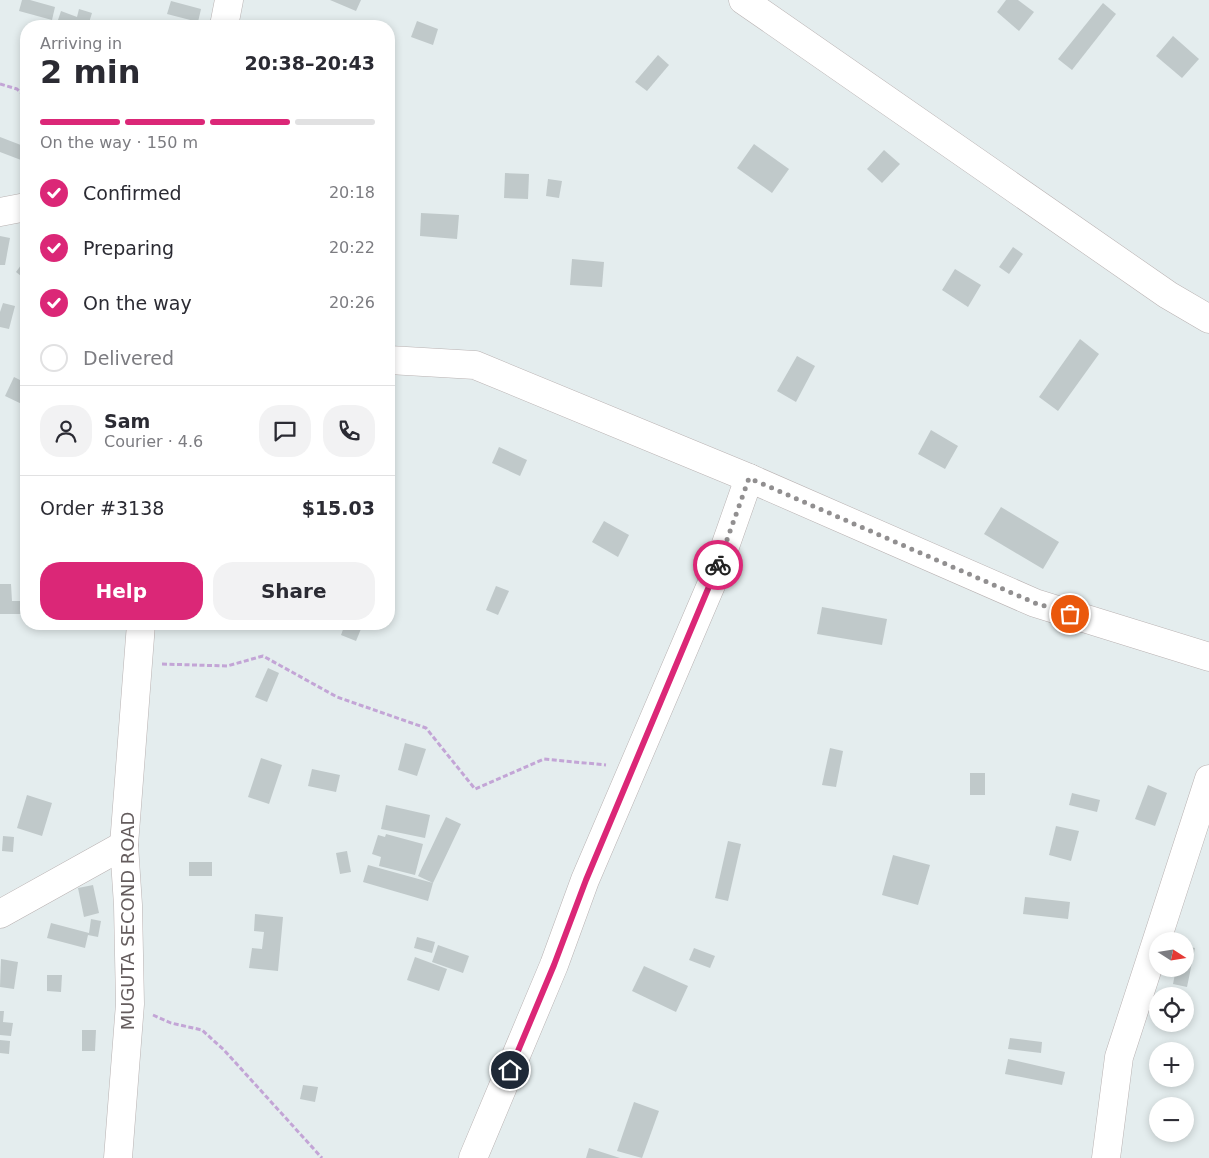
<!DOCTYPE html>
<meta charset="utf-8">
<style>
body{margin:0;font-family:"DejaVu Sans",sans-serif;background:#f2f2f3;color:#2b2b33;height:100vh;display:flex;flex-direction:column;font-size:19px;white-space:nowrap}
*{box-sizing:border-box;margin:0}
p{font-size:16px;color:#7c7c81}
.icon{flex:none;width:28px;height:28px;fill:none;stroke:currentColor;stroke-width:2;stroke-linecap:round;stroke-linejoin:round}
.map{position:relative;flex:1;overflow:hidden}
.details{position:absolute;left:20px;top:20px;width:375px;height:610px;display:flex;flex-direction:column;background:#fff;border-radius:20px;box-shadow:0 2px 8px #0003}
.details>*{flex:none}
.needle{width:32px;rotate:102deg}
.fabs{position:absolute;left:1149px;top:932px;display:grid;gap:10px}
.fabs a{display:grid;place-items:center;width:45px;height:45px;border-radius:50%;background:#fff;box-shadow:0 2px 8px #0003;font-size:25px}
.pin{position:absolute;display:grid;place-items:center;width:42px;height:42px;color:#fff;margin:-21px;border:2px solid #fff;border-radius:50%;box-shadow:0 1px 5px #0007}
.courier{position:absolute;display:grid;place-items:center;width:50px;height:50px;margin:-25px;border:4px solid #db2777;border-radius:50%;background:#fff;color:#222;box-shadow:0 1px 6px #0007}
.summary em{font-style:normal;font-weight:600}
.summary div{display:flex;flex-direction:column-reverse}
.summary{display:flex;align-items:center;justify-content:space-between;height:85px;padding:0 20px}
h1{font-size:32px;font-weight:600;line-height:38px}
.bar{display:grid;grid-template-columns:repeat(4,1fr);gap:8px 5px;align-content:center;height:60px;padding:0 20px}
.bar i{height:6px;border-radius:4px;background:#e1e1e2}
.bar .on{background:#db2777}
.bar p{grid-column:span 4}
.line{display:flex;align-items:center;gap:12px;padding:0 20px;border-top:1px solid #e1e1e2}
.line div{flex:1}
.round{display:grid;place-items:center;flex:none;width:52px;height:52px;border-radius:20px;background:#f2f2f3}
ol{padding:0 20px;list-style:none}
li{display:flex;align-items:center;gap:15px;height:55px}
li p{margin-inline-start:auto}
li .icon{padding:5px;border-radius:50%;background:#db2777;color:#fff;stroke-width:4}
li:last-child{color:#7c7c81}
li i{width:28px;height:28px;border:2px solid #e1e1e2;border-radius:50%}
.primary-button{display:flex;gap:10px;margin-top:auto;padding:10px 20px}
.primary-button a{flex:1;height:58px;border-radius:20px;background:#db2777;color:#fff;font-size:20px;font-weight:600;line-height:58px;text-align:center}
.primary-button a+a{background:#f2f2f3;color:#2b2b33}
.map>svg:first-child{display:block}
.building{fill:#c0c9ca}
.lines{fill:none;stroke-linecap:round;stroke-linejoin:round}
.minor-casing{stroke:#b9b2b2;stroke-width:29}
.path{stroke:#c3a5d6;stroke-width:3;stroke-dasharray:5 2.5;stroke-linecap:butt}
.minor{stroke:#fff;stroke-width:28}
.done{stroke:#918f90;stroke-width:5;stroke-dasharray:0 9}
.route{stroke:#db2777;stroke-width:6}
.labels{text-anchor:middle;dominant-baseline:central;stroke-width:4;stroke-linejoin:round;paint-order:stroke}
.street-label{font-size:18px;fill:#645c5d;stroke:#fff}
</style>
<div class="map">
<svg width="1209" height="1158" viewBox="0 0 1209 1158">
<rect width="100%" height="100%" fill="#e4edee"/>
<g class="building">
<polygon points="22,0 30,0 55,7 52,20 19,11"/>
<polygon points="330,0 361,0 356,11"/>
<polygon points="1006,0 1018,0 1034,12 1019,31 997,12"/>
<polygon points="171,1 201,9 198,22 167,14"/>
<polygon points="1103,3 1116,14 1072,70 1058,59"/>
<polygon points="79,9 92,13 88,26 56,26 61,11 77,17"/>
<polygon points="417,21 438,29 433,45 411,37"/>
<polygon points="1173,36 1199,59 1182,78 1156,56"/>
<polygon points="658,55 669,65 647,91 635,82"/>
<polygon points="0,137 26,147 21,160 0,152"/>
<polygon points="754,144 789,169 772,193 737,168"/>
<polygon points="884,150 900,164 882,183 867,169"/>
<polygon points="505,173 529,174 528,199 504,198"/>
<polygon points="548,179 562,181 559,198 546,196"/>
<polygon points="421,213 459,215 457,239 420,236"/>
<polygon points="0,236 10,238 5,265 0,265"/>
<polygon points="1013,247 1023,254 1009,274 999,267"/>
<polygon points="572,259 604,262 602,287 570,285"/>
<polygon points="24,261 26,263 26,280 16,272"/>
<polygon points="955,269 981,285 968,307 942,290"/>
<polygon points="3,303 15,306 9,329 0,327 0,312"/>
<polygon points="1080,339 1099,354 1058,411 1039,397"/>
<polygon points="797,356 815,366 796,402 777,391"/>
<polygon points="14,377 26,383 26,406 5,396"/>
<polygon points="931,430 958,446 945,469 918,454"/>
<polygon points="499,447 527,460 520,476 492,463"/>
<polygon points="1001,507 1059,542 1043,569 984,534"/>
<polygon points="604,521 629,535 618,557 592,542"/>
<polygon points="0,584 11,584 12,601 26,601 26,614 0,614"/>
<polygon points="496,586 509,591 498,615 486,610"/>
<polygon points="822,607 887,619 882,645 817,634"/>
<polygon points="345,624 363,624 356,641 341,635"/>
<polygon points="268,668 279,673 267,702 255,697"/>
<polygon points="405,743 426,749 417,776 398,770"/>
<polygon points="830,748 843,751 836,787 822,785"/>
<polygon points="261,758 282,765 269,804 248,797"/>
<polygon points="312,769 340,775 336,792 308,786"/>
<rect x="970" y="773" width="15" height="22"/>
<polygon points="1148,785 1167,793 1155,826 1135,819"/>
<polygon points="1072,793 1100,800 1097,812 1069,805"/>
<polygon points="27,795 52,803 42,836 17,828"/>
<polygon points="386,805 430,815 425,838 381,829"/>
<polygon points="446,817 461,824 433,883 428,901 363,882 368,865 433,883 418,876"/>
<polygon points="1056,826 1079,831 1071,861 1049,855"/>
<polygon points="386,834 423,844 415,875 379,866 381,857 372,854 378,835 385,837"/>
<polygon points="3,836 14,837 13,852 2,851"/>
<polygon points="728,841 741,844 728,901 715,898"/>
<polygon points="347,851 351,872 340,874 336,853"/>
<polygon points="893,855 930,865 918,905 882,895"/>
<rect x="189" y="862" width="23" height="14"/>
<polygon points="93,885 99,913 84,917 78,888"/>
<polygon points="1025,897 1070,902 1068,919 1023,914"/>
<polygon points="255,914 283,917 278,971 249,968 252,948 262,949 264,932 254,931"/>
<polygon points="91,919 101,921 98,937 88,935 85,948 47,938 51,923 89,933"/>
<polygon points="417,937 435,942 432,953 414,948"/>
<polygon points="438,945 469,956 463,973 432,962"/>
<polygon points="1185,946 1195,948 1187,987 1173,984 1176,969 1185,969"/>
<polygon points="694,948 715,956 710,968 689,960"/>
<polygon points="415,957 447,969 439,991 407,980"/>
<polygon points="1,959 18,962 14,989 0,987"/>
<polygon points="644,966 688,986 676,1012 632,991"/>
<polygon points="47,975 62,975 61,992 47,991"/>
<polygon points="0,1011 4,1011 3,1022 13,1023 11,1036 0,1035"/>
<polygon points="82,1030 96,1030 95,1051 82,1051"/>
<polygon points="1010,1038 1042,1042 1041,1053 1008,1049"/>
<polygon points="0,1040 10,1041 9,1054 0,1053"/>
<polygon points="1008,1059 1065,1072 1062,1085 1005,1074"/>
<polygon points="303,1085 318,1087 315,1102 300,1099"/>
<polygon points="634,1102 659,1111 642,1158 617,1151"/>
<polygon points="589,1148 620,1158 586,1158"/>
</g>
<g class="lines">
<defs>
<g id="minor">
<polyline points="743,0 1168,295 1209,319"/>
<polyline points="224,26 229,0"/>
<polyline points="0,212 26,207"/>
<polyline points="389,360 475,365 749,478 1035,603 1209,657"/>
<polyline points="0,914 124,845"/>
<polyline points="118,1158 130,1004 128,905 124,845 141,624"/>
<polyline points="473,1158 554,965 585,880 714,578 749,478"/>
<polyline points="1106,1158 1119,1057 1209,779"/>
</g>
</defs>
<use href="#minor" class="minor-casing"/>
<g class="path">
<polyline points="0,84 17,89 26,97"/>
<polyline points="162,664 227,666 263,656 337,697 426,728 475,789 544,759 606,765"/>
<polyline points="153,1015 171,1023 202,1030 224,1050 322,1158"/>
</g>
<use href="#minor" class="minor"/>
</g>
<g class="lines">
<polyline class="done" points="718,565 749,478 1035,603 1070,614"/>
<polyline class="route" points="510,1070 554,965 586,880 718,565"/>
</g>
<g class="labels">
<g class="street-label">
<text transform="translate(127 921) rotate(-90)">MUGUTA SECOND ROAD</text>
</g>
</g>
</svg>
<div class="fabs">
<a><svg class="needle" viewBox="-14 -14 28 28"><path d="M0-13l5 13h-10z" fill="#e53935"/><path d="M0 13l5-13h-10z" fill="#7c7c81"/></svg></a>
<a><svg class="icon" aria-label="locate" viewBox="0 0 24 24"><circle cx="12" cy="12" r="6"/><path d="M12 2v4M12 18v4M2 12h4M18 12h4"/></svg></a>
<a>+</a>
<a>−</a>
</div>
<div class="pin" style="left:1070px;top:614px;background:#ea580c"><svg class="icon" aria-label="bag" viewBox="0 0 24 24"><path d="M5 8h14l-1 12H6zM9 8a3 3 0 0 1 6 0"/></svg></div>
<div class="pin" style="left:510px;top:1070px;background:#1f2937"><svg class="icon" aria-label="home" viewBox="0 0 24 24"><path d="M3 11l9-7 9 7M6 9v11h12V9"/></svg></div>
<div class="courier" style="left:718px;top:565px"><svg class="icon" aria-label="bike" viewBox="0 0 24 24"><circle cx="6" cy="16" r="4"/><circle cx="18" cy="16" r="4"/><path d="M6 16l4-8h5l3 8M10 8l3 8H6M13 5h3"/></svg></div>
<section class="details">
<div class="summary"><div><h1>2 min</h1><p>Arriving in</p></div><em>20:38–20:43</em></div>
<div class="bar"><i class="on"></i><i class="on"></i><i class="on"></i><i></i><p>On the way · 150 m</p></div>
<ol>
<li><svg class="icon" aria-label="check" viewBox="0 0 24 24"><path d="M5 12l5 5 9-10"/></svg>Confirmed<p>20:18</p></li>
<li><svg class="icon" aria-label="check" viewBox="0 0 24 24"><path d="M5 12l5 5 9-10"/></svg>Preparing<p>20:22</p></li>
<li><svg class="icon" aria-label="check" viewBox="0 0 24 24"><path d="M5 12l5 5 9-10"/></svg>On the way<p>20:26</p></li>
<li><i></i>Delivered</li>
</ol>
<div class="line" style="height:90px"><a class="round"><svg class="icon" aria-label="person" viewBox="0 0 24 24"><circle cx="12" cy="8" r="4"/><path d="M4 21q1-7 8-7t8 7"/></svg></a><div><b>Sam</b><p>Courier · 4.6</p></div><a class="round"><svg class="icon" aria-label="chat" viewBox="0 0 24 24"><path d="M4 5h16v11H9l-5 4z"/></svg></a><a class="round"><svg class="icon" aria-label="phone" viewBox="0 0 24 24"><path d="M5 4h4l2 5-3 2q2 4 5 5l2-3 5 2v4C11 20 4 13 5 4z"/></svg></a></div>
<div class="line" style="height:65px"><div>Order #3138</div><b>$15.03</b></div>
<div class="primary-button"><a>Help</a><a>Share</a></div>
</section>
</div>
